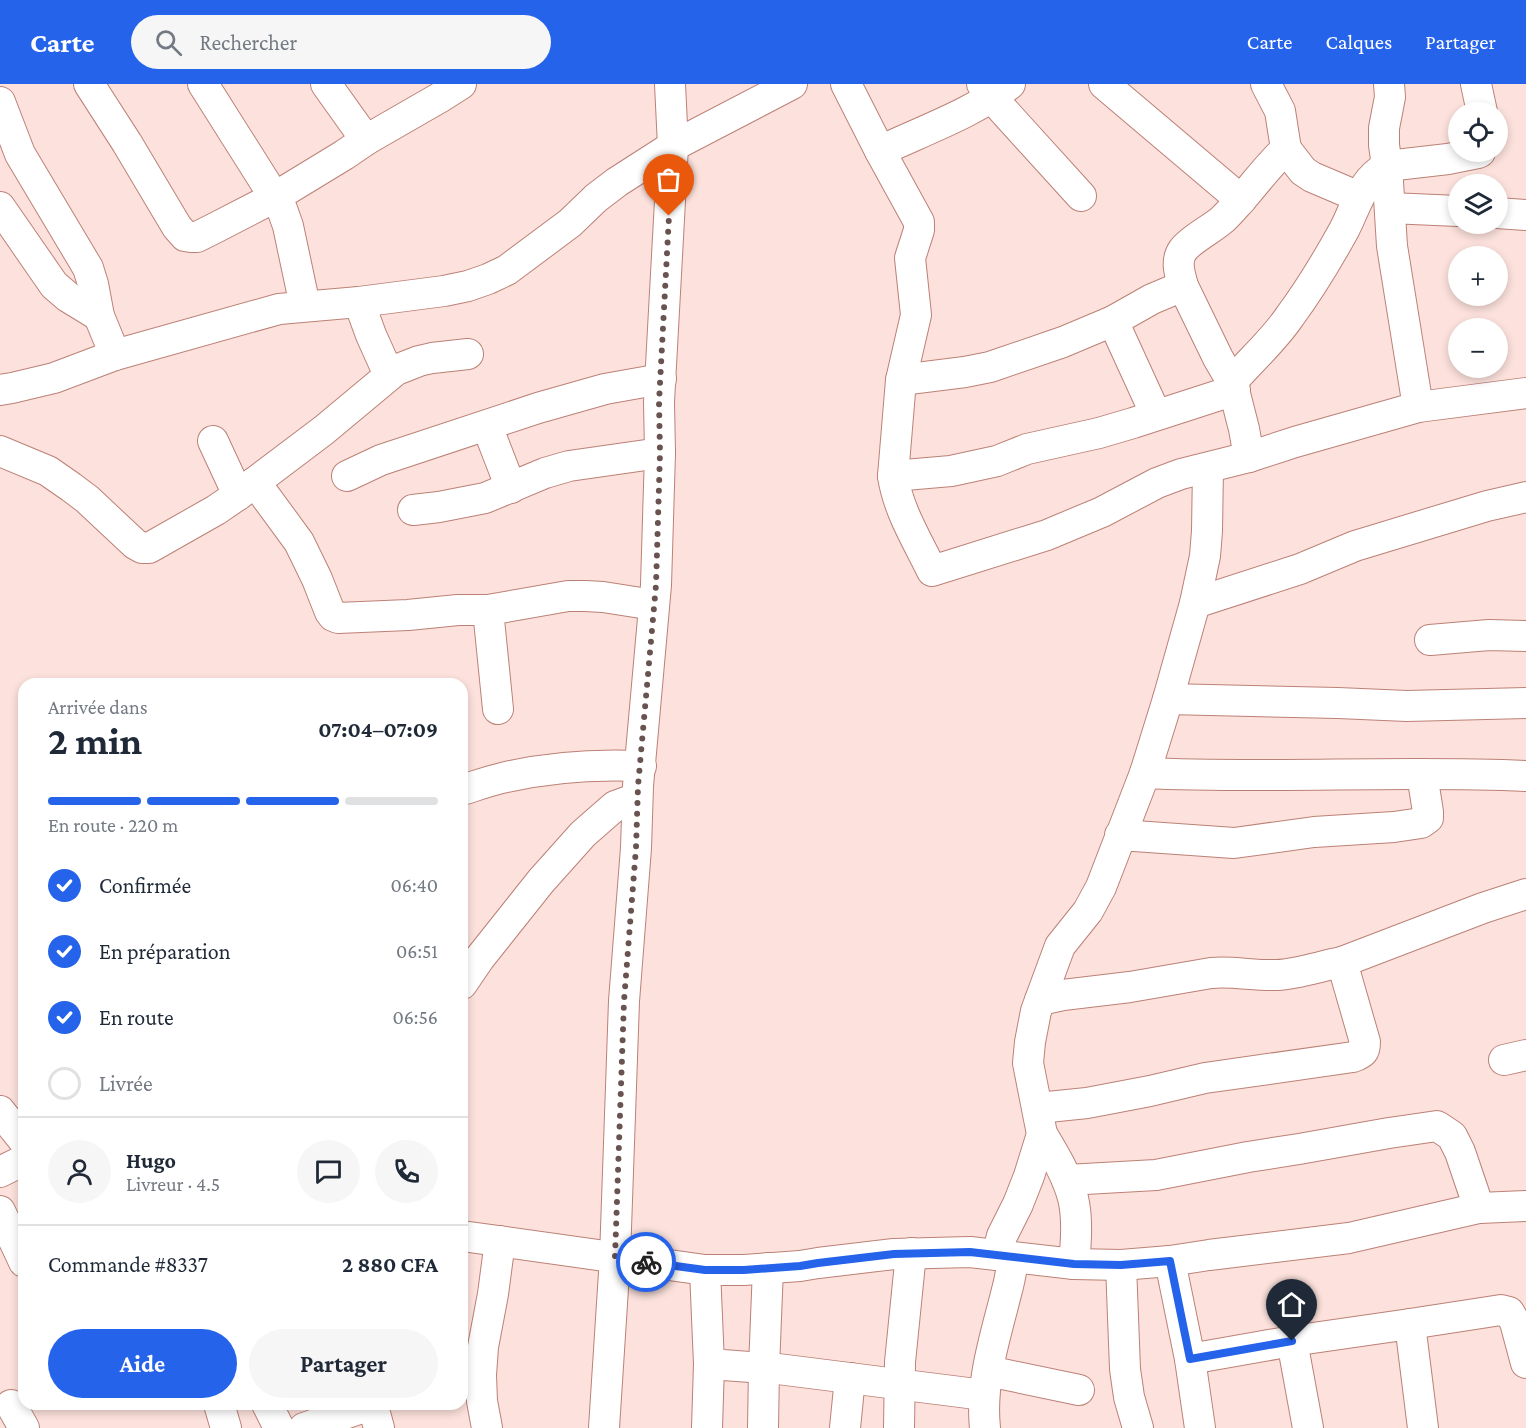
<!DOCTYPE html>
<html lang="fr">
<meta charset="utf-8">
<style>
body{margin:0;font-family:"Crimson Pro",serif;background:#f6f6f7;color:#1f2937;height:100vh;display:flex;flex-direction:column;font-size:22px;white-space:nowrap}
*{box-sizing:border-box;margin:0}
p{font-size:20px;color:#747a83}
.icon{flex:none;width:33px;height:33px;fill:none;stroke:currentColor;stroke-width:2;stroke-linecap:round;stroke-linejoin:round}
.map{position:relative;flex:1;overflow:hidden}
.sheet{position:absolute;left:18px;top:594px;width:450px;height:732px;display:flex;flex-direction:column;background:#fff;border-radius:18px;box-shadow:0 3px 9px #0003}
.sheet>*{flex:none}
.buttons{position:absolute;left:1448px;top:18px;display:grid;gap:12px}
.buttons a{display:grid;place-items:center;width:60px;height:60px;border-radius:50%;background:#fff;box-shadow:0 3px 9px #0003;font-size:30px}
.pin{position:absolute;display:grid;place-items:center;width:51px;height:51px;color:#fff;margin:-62px -26px;border-radius:50% 50% 50% 0;rotate:-45deg;box-shadow:0 0 6px #0007}
.pin .icon{rotate:45deg}
.courier{position:absolute;display:grid;place-items:center;width:60px;height:60px;margin:-30px;border:4px solid #2563eb;border-radius:50%;background:#fff;color:#222;box-shadow:0 2px 8px #0007}
.summary em{font-style:normal;font-weight:700}
.summary div{display:flex;flex-direction:column-reverse}
.summary{display:flex;align-items:center;justify-content:space-between;height:102px;padding:0 30px}
h1{font-size:39px;font-weight:700;line-height:45px}
.bar{display:grid;grid-template-columns:repeat(4,1fr);gap:9px 6px;align-content:center;height:72px;padding:0 30px}
.bar i{height:8px;border-radius:4px;background:#e0e1e3}
.bar .on{background:#2563eb}
.bar p{grid-column:span 4}
.line{display:flex;align-items:center;gap:15px;padding:0 30px;border-top:2px solid #e0e1e3}
.line div{flex:1}
.round{display:grid;place-items:center;flex:none;width:63px;height:63px;border-radius:32px;background:#f6f6f7}
ol{padding:0 30px;list-style:none}
li{display:flex;align-items:center;gap:18px;height:66px}
li p{margin-inline-start:auto}
li .icon{padding:6px;border-radius:50%;background:#2563eb;color:#fff;stroke-width:4}
li:last-child{color:#747a83}
li i{width:33px;height:33px;border:3px solid #e0e1e3;border-radius:50%}
.button{display:flex;gap:12px;margin-top:auto;padding:12px 30px}
.button a{flex:1;height:69px;border-radius:36px;background:#2563eb;color:#fff;font-size:24px;font-weight:700;line-height:69px;text-align:center}
.button a+a{background:#f6f6f7;color:#1f2937}
header{display:flex;align-items:center;gap:36px;box-sizing:border-box;height:84px;padding:0 30px;background:#2563eb;color:#fff}
header strong{font-size:28px}
nav{display:flex;gap:33px;margin-inline-start:auto;font-size:21px}
.search{width:420px;height:54px;background:#f6f6f7;display:flex;align-items:center;gap:15px;box-sizing:border-box;padding:0 21px;border-radius:33px;color:#747a83;font-size:22px}
.map>svg:first-child{display:block}
.lines{fill:none;stroke-linecap:round;stroke-linejoin:round}
.minor-casing{stroke:#bc8176;stroke-width:32}
.minor{stroke:#fff;stroke-width:30}
.done{stroke:#695350;stroke-width:6;stroke-dasharray:0 10.8}
.route{stroke:#2563eb;stroke-width:8}
</style>
<header>
<strong>Carte</strong>
<div class="search"><svg class="icon" aria-label="search" viewBox="0 0 24 24"><circle cx="10" cy="10" r="6"/><path d="M15 15l6 6"/></svg>Rechercher</div>
<nav><a>Carte</a><a>Calques</a><a>Partager</a></nav>
</header>
<div class="map">
<svg width="1526" height="1344" viewBox="0 0 1526 1344">
<rect width="100%" height="100%" fill="#fce1dc"/>
<g class="lines">
<defs>
<g id="minor">
<polyline points="89,0 127,59 177,143 185,152 191,153 197,153 215,144 275,113 344,71 366,56 439,14 461,0"/>
<polyline points="203,0 282,125 288,142 305,222"/>
<polyline points="326,0 366,56"/>
<path d="M846,0L880,67L919,138V146L910,174L916,231L901,296L893,392C898,426 917,456 932,487L1047,451L1102,428L1157,399L1181,390L1249,373L1295,358L1418,323L1526,309"/>
<polyline points="982,0 992,14 1081,112"/>
<polyline points="1104,0 1241,116"/>
<polyline points="1266,0 1280,27 1286,65"/>
<polyline points="1389,0 1390,13 1384,44 1384,61 1387,82 1392,162 1418,323"/>
<polyline points="1476,0 1482,28"/>
<polyline points="0,18 20,70 88,184 93,200 99,232 115,271"/>
<path d="M880,67C920,48 976,28 1010,0"/>
<polyline points="0,123 54,201 68,213 99,232"/>
<polyline points="1390,124 1458,127"/>
<polyline points="1497,129 1526,131"/>
<polyline points="359,218 371,251 389,291"/>
<polyline points="1113,237 1152,215 1183,202"/>
<polyline points="901,296 965,288 990,283 1063,258 1113,237 1156,331"/>
<path d="M1232,298L1218,274L1183,202C1180,190 1175,177 1183,166C1191,155 1212,145 1223,135C1246,113 1263,86 1286,65L1303,87L1312,93L1359,113"/>
<polyline points="0,306 12,304 54,294 115,271 279,225 359,218 444,207 468,202 488,195 507,186 570,139 596,114 617,98 673,62 792,0"/>
<polyline points="487,342 511,404"/>
<polyline points="213,357 238,411"/>
<polyline points="0,367 48,387 71,403 87,415 135,460 142,464 149,464 216,426 238,411 324,346 396,286 419,277 432,274 468,270"/>
<path d="M1249,373L1244,345L1232,298C1251,276 1274,256 1290,232C1310,205 1328,175 1344,146C1357,121 1361,97 1387,82L1448,75L1478,69L1480,68"/>
<polyline points="347,392 381,376 538,324 605,305 661,295"/>
<polyline points="893,392 951,387 997,377 1027,365 1099,349 1133,339 1235,306"/>
<polyline points="255,398 299,458 317,495 330,528 333,532 338,534 408,531 458,526 488,526 568,512 585,512 603,513 654,521"/>
<polyline points="413,426 439,423 485,414 545,389 569,382 660,369"/>
<polyline points="1195,519 1300,485 1355,462 1487,422 1526,413"/>
<polyline points="488,526 498,625"/>
<polyline points="1430,556 1489,551 1526,552"/>
<polyline points="1168,615 1338,619 1407,622 1526,619"/>
<path d="M1145,689C1272,695 1399,686 1526,692"/>
<path d="M462,706C475,702 489,697 502,694C548,683 594,680 641,682"/>
<polyline points="1120,751 1234,759 1314,748 1394,743 1421,739 1428,734 1428,728 1422,690"/>
<polyline points="1342,878 1483,824 1526,810"/>
<polyline points="462,900 479,875 541,797 583,750 615,722 637,714"/>
<polyline points="1504,976 1526,971"/>
<path d="M1038,1024L1087,1019L1150,1007L1205,994L1353,973C1362,969 1365,969 1365,958L1342,878C1321,882 1298,890 1277,891C1255,892 1233,887 1211,889L1130,903L1063,911L1040,916"/>
<polyline points="0,1027 24,1057"/>
<path d="M1042,1050C1054,1070 1067,1091 1073,1114C1078,1135 1076,1159 1074,1180"/>
<polyline points="0,1088 24,1076"/>
<polyline points="1067,1096 1156,1091 1248,1073 1299,1065 1389,1049 1437,1042 1452,1052 1460,1068 1479,1124"/>
<polyline points="0,1127 24,1178"/>
<polyline points="462,1152 705,1186 744,1186 800,1182 818,1179 894,1170 970,1168 1074,1180 1121,1181 1170,1177 1209,1171 1349,1154 1479,1124 1526,1122"/>
<polyline points="997,1171 1002,1152 1018,1120 1029,1092 1042,1050 1028,979 1030,958 1036,927 1060,862 1088,827 1101,803 1145,689 1168,615 1195,519 1205,472 1207,447 1208,384"/>
<polyline points="1170,1177 1190,1275 1200,1344"/>
<polyline points="1121,1181 1125,1285 1129,1313 1138,1344"/>
<polyline points="705,1186 709,1280 778,1285 984,1311"/>
<polyline points="1410,1240 1501,1226 1509,1228 1515,1238 1526,1279"/>
<polyline points="1292,1257 1308,1344"/>
<polyline points="1190,1275 1292,1257 1410,1240 1423,1344"/>
<polyline points="988,1287 1079,1306"/>
<polyline points="219,1320 226,1344"/>
<polyline points="267,1320 279,1344"/>
<polyline points="11,1321 24,1344"/>
<polyline points="304,1344 370,1321 373,1322 379,1344"/>
<polyline points="487,1344 482,1317 481,1291 483,1263 493,1210 500,1157"/>
<polyline points="604,1344 615,1173 624,917 636,764 638,702 656,501 660,369 659,318 673,62 670,0"/>
<polyline points="707,1344 709,1280"/>
<polyline points="763,1344 764,1284 768,1184"/>
<polyline points="845,1344 850,1294"/>
<polyline points="899,1344 900,1278 911,1169"/>
<path d="M985,1344C980,1297 996,1251 1007,1206C1010,1196 1011,1185 1014,1174"/>
</g>
</defs>
<use href="#minor" class="minor-casing"/>
<use href="#minor" class="minor"/>
</g>
<g class="lines">
<polyline class="done" points="646,1178 615,1173 624,917 636,764 638,702 656,501 660,369 659,318 669,132"/>
<polyline class="route" points="646,1178 705,1186 744,1186 800,1182 818,1179 894,1170 970,1168 1074,1180 1121,1181 1170,1177 1190,1275 1292,1257"/>
</g>
</svg>
<div class="buttons">
<a><svg class="icon" aria-label="locate" viewBox="0 0 24 24"><circle cx="12" cy="12" r="6"/><path d="M12 2v4M12 18v4M2 12h4M18 12h4"/></svg></a>
<a><svg class="icon" aria-label="layers" viewBox="0 0 24 24"><path d="M12 4l9 5-9 5-9-5zM3 14l9 5 9-5"/></svg></a>
<a>+</a>
<a>−</a>
</div>
<div class="pin" style="left:669px;top:132px;background:#ea580c"><svg class="icon" aria-label="bag" viewBox="0 0 24 24"><path d="M5 8h14l-1 12H6zM9 8a3 3 0 0 1 6 0"/></svg></div>
<div class="pin" style="left:1292px;top:1257px;background:#1f2937"><svg class="icon" aria-label="home" viewBox="0 0 24 24"><path d="M3 11l9-7 9 7M6 9v11h12V9"/></svg></div>
<div class="courier" style="left:646px;top:1178px"><svg class="icon" aria-label="bike" viewBox="0 0 24 24"><circle cx="6" cy="16" r="4"/><circle cx="18" cy="16" r="4"/><path d="M6 16l4-8h5l3 8M10 8l3 8H6M13 5h3"/></svg></div>
<section class="sheet">
<div class="summary"><div><h1>2 min</h1><p>Arrivée dans</p></div><em>07:04–07:09</em></div>
<div class="bar"><i class="on"></i><i class="on"></i><i class="on"></i><i></i><p>En route · 220 m</p></div>
<ol>
<li><svg class="icon" aria-label="check" viewBox="0 0 24 24"><path d="M5 12l5 5 9-10"/></svg>Confirmée<p>06:40</p></li>
<li><svg class="icon" aria-label="check" viewBox="0 0 24 24"><path d="M5 12l5 5 9-10"/></svg>En préparation<p>06:51</p></li>
<li><svg class="icon" aria-label="check" viewBox="0 0 24 24"><path d="M5 12l5 5 9-10"/></svg>En route<p>06:56</p></li>
<li><i></i>Livrée</li>
</ol>
<div class="line" style="height:108px"><a class="round"><svg class="icon" aria-label="person" viewBox="0 0 24 24"><circle cx="12" cy="8" r="4"/><path d="M4 21q1-7 8-7t8 7"/></svg></a><div><b>Hugo</b><p>Livreur · 4.5</p></div><a class="round"><svg class="icon" aria-label="chat" viewBox="0 0 24 24"><path d="M4 5h16v11H9l-5 4z"/></svg></a><a class="round"><svg class="icon" aria-label="phone" viewBox="0 0 24 24"><path d="M5 4h4l2 5-3 2q2 4 5 5l2-3 5 2v4C11 20 4 13 5 4z"/></svg></a></div>
<div class="line" style="height:78px"><div>Commande #8337</div><b>2 880 CFA</b></div>
<div class="button"><a>Aide</a><a>Partager</a></div>
</section>
</div>
